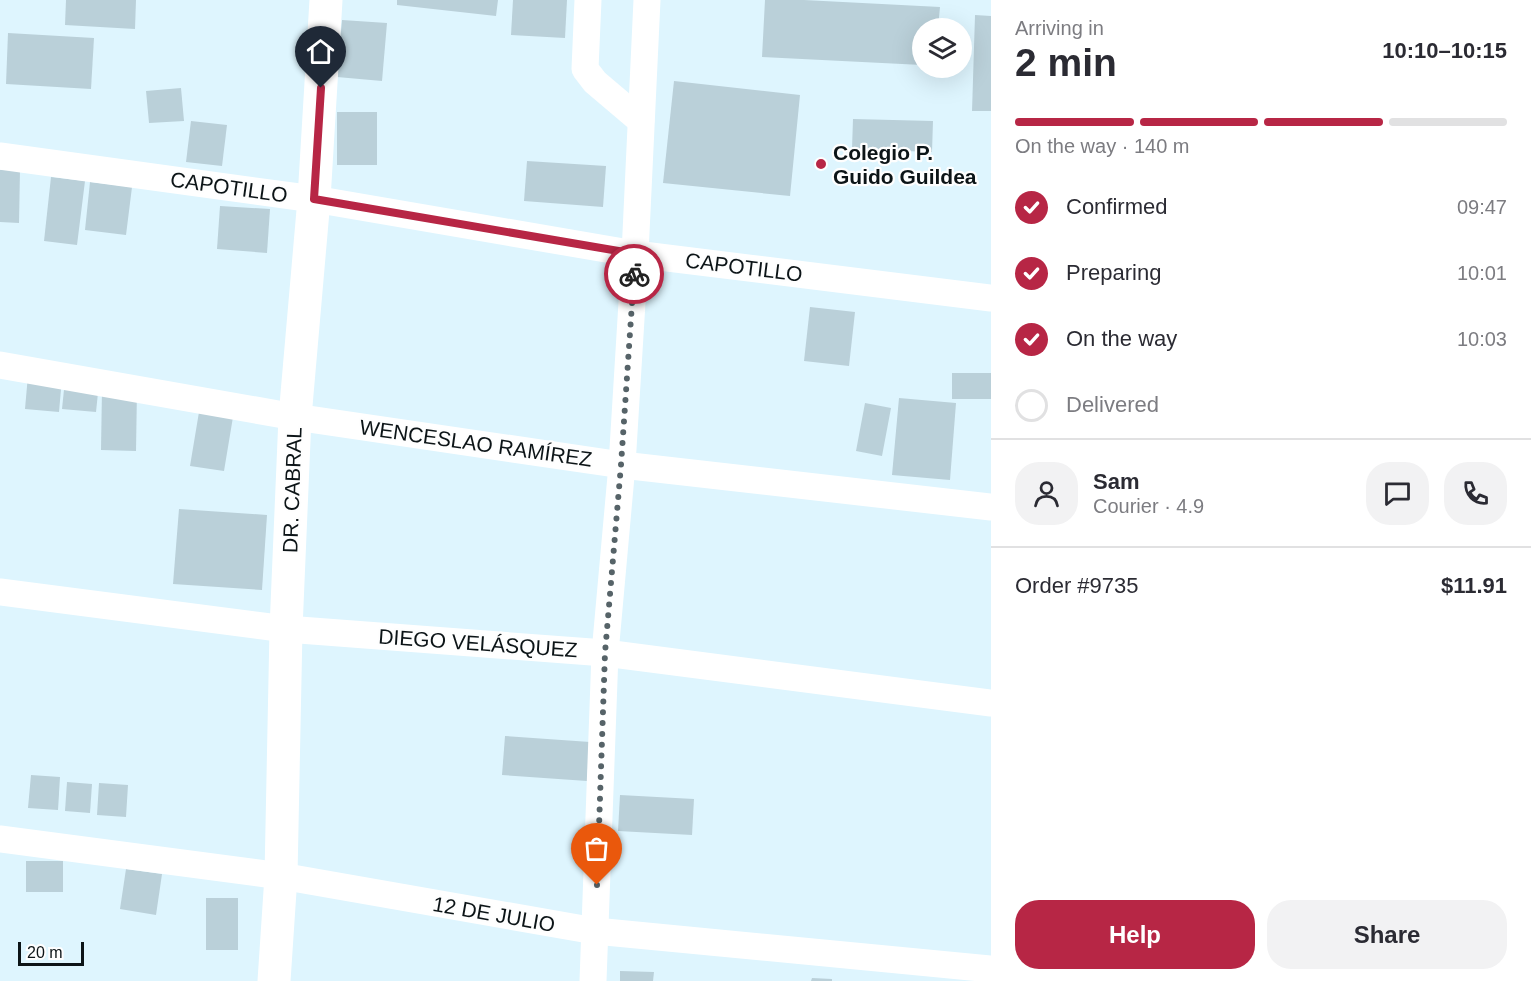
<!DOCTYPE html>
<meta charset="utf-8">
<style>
body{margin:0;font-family:Arial,sans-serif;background:#f2f2f3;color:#2b2b33;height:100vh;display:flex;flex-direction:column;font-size:22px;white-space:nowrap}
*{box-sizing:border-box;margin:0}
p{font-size:20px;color:#7c7c81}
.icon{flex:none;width:33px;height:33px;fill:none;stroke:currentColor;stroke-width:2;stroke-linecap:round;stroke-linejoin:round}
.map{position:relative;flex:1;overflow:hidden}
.drawer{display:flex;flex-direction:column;background:#fff;width:540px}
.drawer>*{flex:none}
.buttons{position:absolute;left:912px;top:18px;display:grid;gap:12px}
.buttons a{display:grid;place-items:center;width:60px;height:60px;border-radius:50%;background:#fff;box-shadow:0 6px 24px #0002;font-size:30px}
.scale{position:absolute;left:18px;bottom:15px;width:66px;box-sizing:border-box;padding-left:6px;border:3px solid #0c1417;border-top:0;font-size:16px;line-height:21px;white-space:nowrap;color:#0c1417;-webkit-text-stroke:4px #fefefe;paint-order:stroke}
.pin{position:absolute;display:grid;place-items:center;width:51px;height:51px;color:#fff;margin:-62px -26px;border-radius:50% 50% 50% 0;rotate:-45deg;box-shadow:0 0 6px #0007}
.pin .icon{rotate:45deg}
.courier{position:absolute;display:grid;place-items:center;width:60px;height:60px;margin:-30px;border:4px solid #b72645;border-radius:50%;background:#fff;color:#222;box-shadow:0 2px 8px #0007}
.head em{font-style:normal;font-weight:700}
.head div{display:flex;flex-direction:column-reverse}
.head{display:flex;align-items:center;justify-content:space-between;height:102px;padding:0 24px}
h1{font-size:39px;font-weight:700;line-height:45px}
.bar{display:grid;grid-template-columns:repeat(4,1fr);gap:9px 6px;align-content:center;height:72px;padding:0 24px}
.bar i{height:8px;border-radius:4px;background:#e1e1e2}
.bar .selected{background:#b72645}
.bar p{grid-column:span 4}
.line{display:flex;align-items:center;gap:15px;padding:0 24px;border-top:2px solid #e1e1e2}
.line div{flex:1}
.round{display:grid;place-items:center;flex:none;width:63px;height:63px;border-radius:24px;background:#f2f2f3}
ol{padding:0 24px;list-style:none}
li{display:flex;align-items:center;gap:18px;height:66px}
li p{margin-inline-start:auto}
li .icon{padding:6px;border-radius:50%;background:#b72645;color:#fff;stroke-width:4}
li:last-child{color:#7c7c81}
li i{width:33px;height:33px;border:3px solid #e1e1e2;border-radius:50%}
.cta{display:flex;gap:12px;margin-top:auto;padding:12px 24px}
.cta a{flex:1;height:69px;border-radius:24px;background:#b72645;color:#fff;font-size:24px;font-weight:700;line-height:69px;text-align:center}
.cta a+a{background:#f2f2f3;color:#2b2b33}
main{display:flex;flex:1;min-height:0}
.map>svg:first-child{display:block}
.building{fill:#bad0d9}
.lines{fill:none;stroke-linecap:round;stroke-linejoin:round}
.street{stroke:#fff;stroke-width:27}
.secondary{stroke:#fff;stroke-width:33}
.done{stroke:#566368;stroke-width:6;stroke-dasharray:0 10.8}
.route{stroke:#b72645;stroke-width:8}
.poi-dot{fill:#b72645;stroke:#fefefe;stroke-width:2}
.labels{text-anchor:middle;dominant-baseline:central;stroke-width:4.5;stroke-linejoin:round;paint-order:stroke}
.poi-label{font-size:21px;font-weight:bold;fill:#0c1417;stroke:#fefefe;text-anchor:start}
.street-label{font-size:21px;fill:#0c1417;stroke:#fefefe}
</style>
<main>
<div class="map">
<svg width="991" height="981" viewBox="0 0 991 981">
<rect width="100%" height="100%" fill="#def5fe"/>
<g class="building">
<polygon points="66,0 136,0 135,29 65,25"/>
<polygon points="397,0 498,0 496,16 397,5"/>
<polygon points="513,0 567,0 565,38 511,35"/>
<polygon points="765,0 804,0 940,7 938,28 922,28 922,65 762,57"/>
<polygon points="975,15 991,16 991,111 972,111"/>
<polygon points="342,20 387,23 382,81 337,77"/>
<polygon points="8,33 94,38 91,89 6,84"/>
<polygon points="674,81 800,95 790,196 663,183"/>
<polygon points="181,88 184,121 149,123 146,91"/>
<rect x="337" y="112" width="40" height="53"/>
<polygon points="853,119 933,121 932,152 852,149"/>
<polygon points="191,121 227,125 222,166 186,162"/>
<polygon points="527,161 606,166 603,207 524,201"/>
<polygon points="0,170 20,170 19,223 0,222"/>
<polygon points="51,177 85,181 77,245 44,241"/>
<polygon points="90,182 132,187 126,235 85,230"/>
<polygon points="220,206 270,209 267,253 217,249"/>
<polygon points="810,307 855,312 849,366 804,361"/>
<rect x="952" y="373" width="39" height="26"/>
<polygon points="28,375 62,378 59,412 25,409"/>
<polygon points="65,380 99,383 96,412 62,409"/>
<polygon points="102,389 137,389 136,451 101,450"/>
<polygon points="899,398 956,403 950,480 892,475"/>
<polygon points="865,403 891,408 882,456 856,451"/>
<polygon points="200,406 234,411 224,471 190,466"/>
<polygon points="179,509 267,515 262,590 173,584"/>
<polygon points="505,736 590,742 587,781 502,775"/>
<polygon points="31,775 60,777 58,810 28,808"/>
<polygon points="67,782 92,784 90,813 65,811"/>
<polygon points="99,783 128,785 126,817 97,815"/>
<polygon points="620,795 694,799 692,835 618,831"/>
<rect x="26" y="861" width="37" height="31"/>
<polygon points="126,869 162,874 156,915 120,909"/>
<rect x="206" y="898" width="32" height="52"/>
<polygon points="620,971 654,972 653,981 620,981"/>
<polygon points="812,978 832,979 832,981 811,981"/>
</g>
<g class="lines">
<g class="street">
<polyline points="588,0 585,69 595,82 641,121"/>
<polyline points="0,156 314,199 635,254 991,298"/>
<polyline points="0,365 295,417 622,465 991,507"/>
<polyline points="0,592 286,629 605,653 991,703"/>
<polyline points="0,839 281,876 595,931 991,969"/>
<polyline points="593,981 605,653 622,465 635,254 647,0"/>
</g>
<polyline class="secondary" points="274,981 281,876 286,629 295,417 314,199 326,0"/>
</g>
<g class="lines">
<polyline class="done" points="597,885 605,653 621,465 634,274"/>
<polyline class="route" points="321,88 314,199 636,254 634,274"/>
</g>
<circle class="poi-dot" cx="821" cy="164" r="6"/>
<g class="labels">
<g class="poi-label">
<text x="833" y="152">Colegio P.<tspan x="833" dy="24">Guido Guildea</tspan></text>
</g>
<g class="street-label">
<text transform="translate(229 187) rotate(8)">CAPOTILLO</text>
<text transform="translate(744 267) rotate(7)">CAPOTILLO</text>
<text transform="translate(476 443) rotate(8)">WENCESLAO RAMÍREZ</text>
<text transform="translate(292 490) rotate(-88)">DR. CABRAL</text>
<text transform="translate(478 643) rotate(4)">DIEGO VELÁSQUEZ</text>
<text transform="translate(494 914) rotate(10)">12 DE JULIO</text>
</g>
</g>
</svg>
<div class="buttons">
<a><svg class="icon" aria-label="layers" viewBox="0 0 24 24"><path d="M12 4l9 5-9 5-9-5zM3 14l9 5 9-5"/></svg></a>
</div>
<div class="scale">20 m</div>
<div class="pin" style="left:597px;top:885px;background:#ea580c"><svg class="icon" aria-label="bag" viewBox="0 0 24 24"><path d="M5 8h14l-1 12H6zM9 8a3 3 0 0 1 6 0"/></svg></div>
<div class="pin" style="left:321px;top:88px;background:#1f2937"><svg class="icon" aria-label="home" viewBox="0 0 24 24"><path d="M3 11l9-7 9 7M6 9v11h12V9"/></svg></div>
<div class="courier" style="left:634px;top:274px"><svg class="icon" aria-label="bike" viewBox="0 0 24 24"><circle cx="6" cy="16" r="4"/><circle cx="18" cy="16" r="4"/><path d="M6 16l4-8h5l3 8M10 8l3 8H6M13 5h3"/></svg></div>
</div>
<section class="drawer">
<div class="head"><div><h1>2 min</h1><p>Arriving in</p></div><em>10:10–10:15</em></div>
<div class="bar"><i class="selected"></i><i class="selected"></i><i class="selected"></i><i></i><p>On the way · 140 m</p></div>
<ol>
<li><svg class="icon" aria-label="check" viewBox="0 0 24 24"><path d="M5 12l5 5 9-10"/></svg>Confirmed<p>09:47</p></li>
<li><svg class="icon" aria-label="check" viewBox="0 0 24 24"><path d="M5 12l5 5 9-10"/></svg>Preparing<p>10:01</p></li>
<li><svg class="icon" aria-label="check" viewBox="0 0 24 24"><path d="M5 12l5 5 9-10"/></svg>On the way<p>10:03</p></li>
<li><i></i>Delivered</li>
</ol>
<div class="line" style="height:108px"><a class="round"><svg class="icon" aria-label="person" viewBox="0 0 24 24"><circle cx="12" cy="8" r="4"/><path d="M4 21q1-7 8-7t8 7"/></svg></a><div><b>Sam</b><p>Courier · 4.9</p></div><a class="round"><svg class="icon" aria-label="chat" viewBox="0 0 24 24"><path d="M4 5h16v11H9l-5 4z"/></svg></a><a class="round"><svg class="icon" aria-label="phone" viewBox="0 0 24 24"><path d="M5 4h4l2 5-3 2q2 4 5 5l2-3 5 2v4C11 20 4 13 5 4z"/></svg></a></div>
<div class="line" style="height:78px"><div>Order #9735</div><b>$11.91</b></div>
<div class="cta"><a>Help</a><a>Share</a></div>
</section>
</main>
